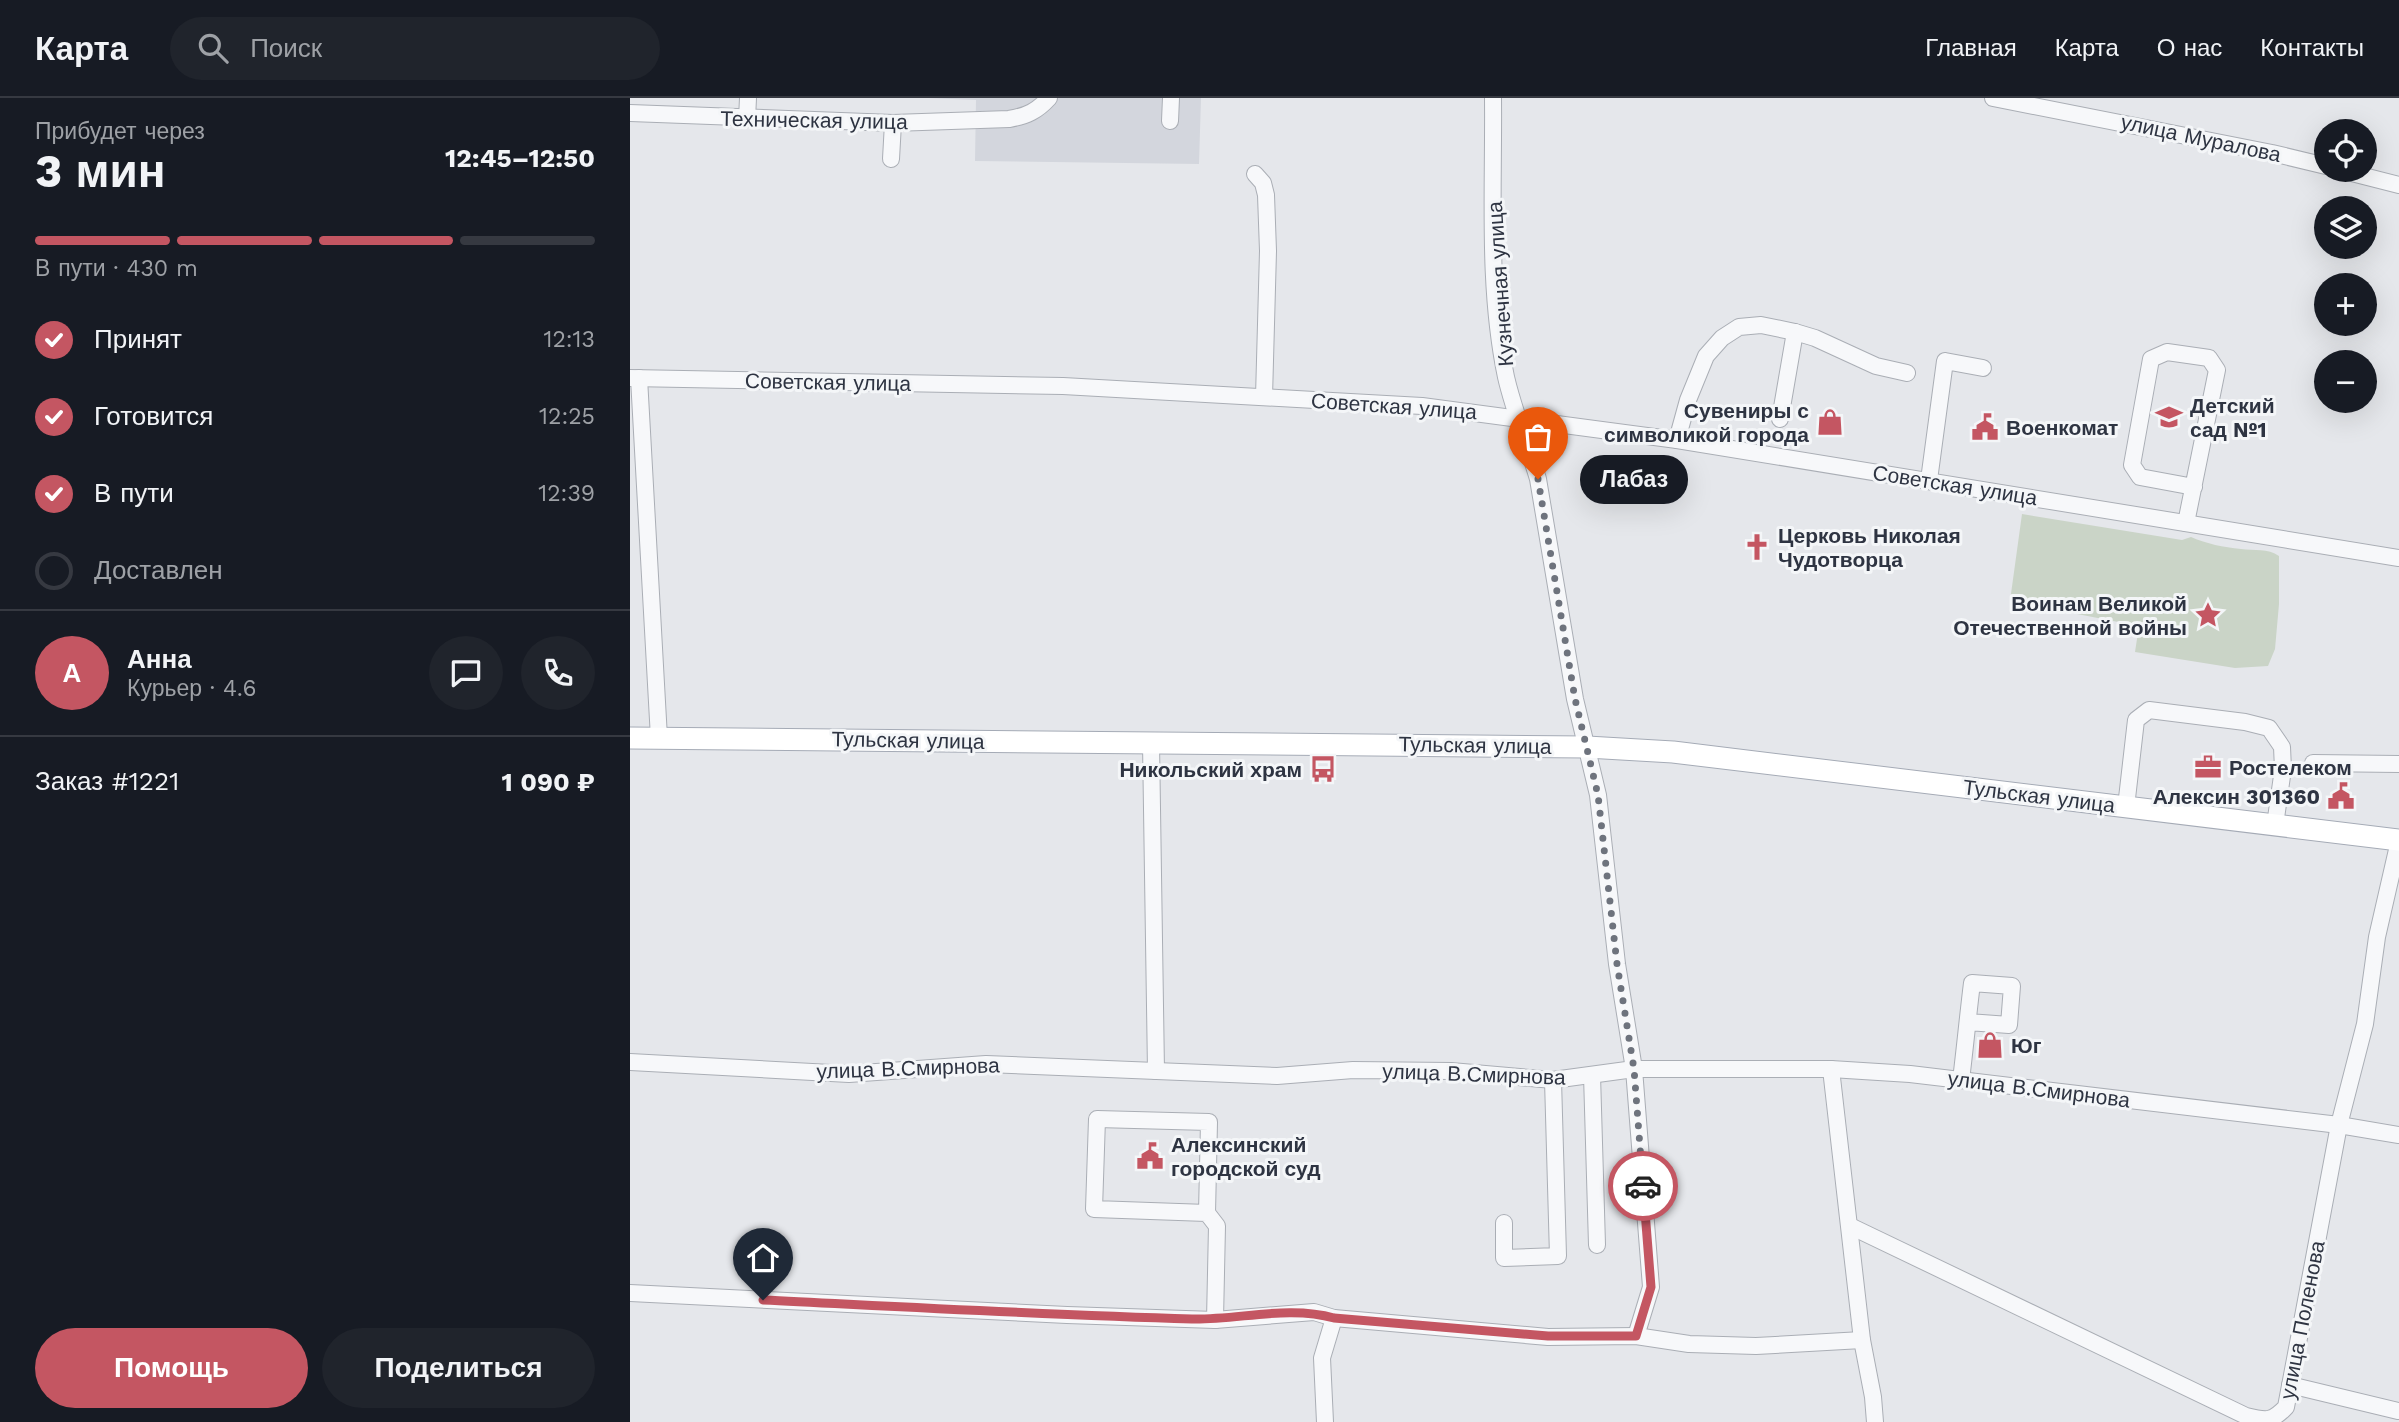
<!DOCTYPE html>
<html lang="ru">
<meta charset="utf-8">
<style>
body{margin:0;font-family:"Work Sans",sans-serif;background:#20242c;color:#f1f3f6;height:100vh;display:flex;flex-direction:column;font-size:26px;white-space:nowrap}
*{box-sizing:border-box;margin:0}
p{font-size:23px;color:#9ea1a6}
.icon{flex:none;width:38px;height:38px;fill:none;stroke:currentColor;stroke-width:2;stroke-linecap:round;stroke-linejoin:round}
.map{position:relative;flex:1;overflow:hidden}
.sheet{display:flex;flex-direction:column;background:#171b24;width:630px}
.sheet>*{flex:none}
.buttons{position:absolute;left:1684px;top:21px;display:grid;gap:14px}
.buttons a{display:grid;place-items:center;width:63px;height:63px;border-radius:50%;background:#171b24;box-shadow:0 7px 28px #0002;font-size:35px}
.pin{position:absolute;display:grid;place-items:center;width:60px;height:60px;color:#fff;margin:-72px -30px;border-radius:50% 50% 50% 0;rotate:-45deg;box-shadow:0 0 7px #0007}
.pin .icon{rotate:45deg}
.courier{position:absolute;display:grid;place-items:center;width:70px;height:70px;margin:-35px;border:5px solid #c45662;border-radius:50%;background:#fff;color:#222;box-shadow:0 2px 9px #0007}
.bubble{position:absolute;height:49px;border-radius:24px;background:#171b24;box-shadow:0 7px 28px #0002;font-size:23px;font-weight:700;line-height:49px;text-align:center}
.summary em{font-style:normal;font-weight:700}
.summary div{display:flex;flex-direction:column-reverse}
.summary{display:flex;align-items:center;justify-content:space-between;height:119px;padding:0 35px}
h1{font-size:46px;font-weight:700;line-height:52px}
.bar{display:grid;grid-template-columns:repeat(4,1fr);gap:10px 7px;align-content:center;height:84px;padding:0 35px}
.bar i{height:9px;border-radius:5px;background:#363941}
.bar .active{background:#c45662}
.bar p{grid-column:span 4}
.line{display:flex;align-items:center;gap:18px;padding:0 35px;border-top:2px solid #363941}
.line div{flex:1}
.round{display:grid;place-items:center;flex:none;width:74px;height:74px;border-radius:37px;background:#20242c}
ol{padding:0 35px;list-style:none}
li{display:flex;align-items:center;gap:21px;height:77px}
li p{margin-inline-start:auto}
li .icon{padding:7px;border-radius:50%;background:#c45662;color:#fff;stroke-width:4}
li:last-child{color:#9ea1a6}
li i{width:38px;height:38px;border:4px solid #363941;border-radius:50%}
.cta{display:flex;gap:14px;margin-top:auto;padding:14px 35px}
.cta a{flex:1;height:80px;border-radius:42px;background:#c45662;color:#fff;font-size:28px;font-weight:700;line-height:80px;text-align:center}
.cta a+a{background:#20242c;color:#f1f3f6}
header{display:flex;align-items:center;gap:42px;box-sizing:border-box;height:98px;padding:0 35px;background:#171b24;border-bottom:2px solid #363941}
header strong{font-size:33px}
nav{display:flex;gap:38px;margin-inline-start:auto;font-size:24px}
.search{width:490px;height:63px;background:#20242c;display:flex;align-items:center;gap:18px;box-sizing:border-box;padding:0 24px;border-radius:38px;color:#9ea1a6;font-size:26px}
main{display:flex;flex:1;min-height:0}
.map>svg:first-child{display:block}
.built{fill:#d3d6dd}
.green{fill:#cad4c7}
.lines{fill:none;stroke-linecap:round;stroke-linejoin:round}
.minor-casing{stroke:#aaaeb5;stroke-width:18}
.major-casing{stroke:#a5abb6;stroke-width:23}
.minor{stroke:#f7f8fa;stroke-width:16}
.major{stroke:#fff;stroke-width:21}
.done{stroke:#6e737d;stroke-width:7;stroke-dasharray:0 12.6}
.route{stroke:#c45662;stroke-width:9}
.labels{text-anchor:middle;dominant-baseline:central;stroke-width:6;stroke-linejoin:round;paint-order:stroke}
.street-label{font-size:21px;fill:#2e3442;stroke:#f4f6f8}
.poi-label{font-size:21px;font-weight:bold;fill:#2e3442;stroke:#f4f6f8;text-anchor:start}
</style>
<header>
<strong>Карта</strong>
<div class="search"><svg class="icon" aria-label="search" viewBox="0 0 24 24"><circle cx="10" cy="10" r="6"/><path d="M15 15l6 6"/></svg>Поиск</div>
<nav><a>Главная</a><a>Карта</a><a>О нас</a><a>Контакты</a></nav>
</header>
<main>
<section class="sheet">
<div class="summary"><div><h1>3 мин</h1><p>Прибудет через</p></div><em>12:45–12:50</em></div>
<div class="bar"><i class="active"></i><i class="active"></i><i class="active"></i><i></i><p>В пути · 430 m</p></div>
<ol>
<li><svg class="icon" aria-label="check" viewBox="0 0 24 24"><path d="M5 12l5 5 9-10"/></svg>Принят<p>12:13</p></li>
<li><svg class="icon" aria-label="check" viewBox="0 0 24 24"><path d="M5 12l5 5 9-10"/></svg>Готовится<p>12:25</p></li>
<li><svg class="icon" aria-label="check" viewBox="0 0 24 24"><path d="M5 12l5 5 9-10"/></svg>В пути<p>12:39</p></li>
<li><i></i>Доставлен</li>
</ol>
<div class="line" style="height:126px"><b class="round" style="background:#c45662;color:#fff">А</b><div><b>Анна</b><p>Курьер · 4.6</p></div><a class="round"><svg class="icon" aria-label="chat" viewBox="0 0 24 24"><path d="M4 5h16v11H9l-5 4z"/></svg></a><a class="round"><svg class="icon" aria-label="phone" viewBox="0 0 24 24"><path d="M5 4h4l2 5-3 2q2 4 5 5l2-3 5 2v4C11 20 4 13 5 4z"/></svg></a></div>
<div class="line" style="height:91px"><div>Заказ #1221</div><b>1 090 ₽</b></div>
<div class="cta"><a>Помощь</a><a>Поделиться</a></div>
</section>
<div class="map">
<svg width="1769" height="1324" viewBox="0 0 1769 1324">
<rect width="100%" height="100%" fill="#e5e7eb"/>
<polygon class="built" points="298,0 571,0 569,66 345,63 346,2"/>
<path class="green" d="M1392,416L1552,442L1561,439C1577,446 1593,449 1611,451C1624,453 1638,450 1649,458V506L1645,551L1638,568L1605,570L1505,554L1509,528L1380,503Z"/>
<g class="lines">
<defs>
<g id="minor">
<path d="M863,0C864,92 857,188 876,279C884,314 898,347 908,381L945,601L968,697L987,866L1004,971L1021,1189L1006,1238"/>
<polyline points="1363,0 1642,55 1696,68"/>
<path d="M0,15L263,25L379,21C397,18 407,13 419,0"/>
<polyline points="117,21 118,0"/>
<polyline points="540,23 541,0"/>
<polyline points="261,61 263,25"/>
<polyline points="1710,72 1769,87"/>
<polyline points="625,76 633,85 636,97 638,153 634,299"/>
<polyline points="0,280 433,288 792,308 1047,342 1769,460"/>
<polyline points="9,280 29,640"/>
<polyline points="1150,321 1165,234"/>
<polyline points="1047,342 1058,302 1076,258 1092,240 1109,229 1131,227 1165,234 1185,240 1246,268 1277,275"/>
<polyline points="1299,382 1315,263 1353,270"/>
<polyline points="1556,425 1587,272 1579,260 1537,254 1521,261 1502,367 1510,379 1564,389"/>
<polyline points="521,645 526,973"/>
<polyline points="1683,665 1769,666"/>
<polyline points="1496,709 1506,622 1519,612 1615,624 1639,630 1652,649 1653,671 1645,727"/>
<polyline points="0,964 219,976 356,966 647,978 723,972 821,973 923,982 1004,971 1201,971 1280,976 1709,1027 1769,1037"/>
<polyline points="1201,971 1232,1242 1243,1299 1245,1324"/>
<polyline points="962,977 967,1147"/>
<path d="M1331,982C1335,950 1338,917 1342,885L1382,888L1379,927L1338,924"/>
<polyline points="577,1115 579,1024 467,1021 464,1111 577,1115 587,1128 585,1222"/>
<polyline points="874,1125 874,1160 928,1158 923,982"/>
<path d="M1220,1128L1616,1318C1636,1323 1642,1324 1656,1309L1709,1027L1735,926L1747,839L1769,743"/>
<polyline points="0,1195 437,1217 585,1222 684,1214 704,1220 918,1239 1006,1238 1059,1246 1126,1248 1232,1242"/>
<polyline points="1660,1287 1768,1313"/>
<polyline points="695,1324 692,1260 704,1220"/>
</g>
<polyline id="major" points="0,640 957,649 1043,654 1769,742"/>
</defs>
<use href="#minor" class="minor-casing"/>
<use href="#major" class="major-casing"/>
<use href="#minor" class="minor"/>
<use href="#major" class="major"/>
</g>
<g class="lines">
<polyline class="done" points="908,381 945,601 968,697 987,866 1004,971 1013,1088"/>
<path class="route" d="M133,1202C276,1209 419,1217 562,1221C609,1222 659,1207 704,1220L918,1238H1006L1021,1189L1013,1088"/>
</g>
<defs>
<symbol id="school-bare" viewBox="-9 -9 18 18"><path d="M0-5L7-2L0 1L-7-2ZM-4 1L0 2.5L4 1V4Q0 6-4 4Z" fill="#c45662" stroke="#f4f6f8" stroke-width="2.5" paint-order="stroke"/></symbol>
<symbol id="shop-bare" viewBox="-9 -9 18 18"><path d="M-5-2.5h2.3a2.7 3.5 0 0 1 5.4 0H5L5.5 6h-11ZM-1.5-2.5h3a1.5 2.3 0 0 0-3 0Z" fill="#c45662" stroke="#f4f6f8" stroke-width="2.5" paint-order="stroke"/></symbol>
<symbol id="civic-bare" viewBox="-9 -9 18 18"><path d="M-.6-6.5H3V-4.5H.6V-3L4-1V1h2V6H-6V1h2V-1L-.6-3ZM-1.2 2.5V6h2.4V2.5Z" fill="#c45662" stroke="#f4f6f8" stroke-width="2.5" paint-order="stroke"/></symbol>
<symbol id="church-bare" viewBox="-9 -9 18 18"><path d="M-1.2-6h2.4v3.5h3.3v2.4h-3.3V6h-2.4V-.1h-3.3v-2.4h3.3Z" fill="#c45662" stroke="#f4f6f8" stroke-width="2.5" paint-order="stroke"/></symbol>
<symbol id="sight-bare" viewBox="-9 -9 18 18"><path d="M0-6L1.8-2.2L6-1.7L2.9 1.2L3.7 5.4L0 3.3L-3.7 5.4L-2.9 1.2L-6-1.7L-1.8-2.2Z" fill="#c45662" stroke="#f4f6f8" stroke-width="2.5" paint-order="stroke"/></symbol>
<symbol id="office-bare" viewBox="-9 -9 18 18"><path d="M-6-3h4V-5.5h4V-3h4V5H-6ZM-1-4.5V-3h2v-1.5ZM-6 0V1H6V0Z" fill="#c45662" stroke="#f4f6f8" stroke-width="2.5" paint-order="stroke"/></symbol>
<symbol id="bus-bare" viewBox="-9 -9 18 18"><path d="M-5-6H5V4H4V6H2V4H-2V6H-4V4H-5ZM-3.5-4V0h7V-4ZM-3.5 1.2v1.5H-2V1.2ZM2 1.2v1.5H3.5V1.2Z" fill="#c45662" stroke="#f4f6f8" stroke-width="2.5" paint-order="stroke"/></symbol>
</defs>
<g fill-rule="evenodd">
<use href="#school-bare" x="1520" y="300" width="38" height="38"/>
<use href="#shop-bare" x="1181" y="305" width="38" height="38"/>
<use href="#civic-bare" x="1336" y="310" width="38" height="38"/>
<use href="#church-bare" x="1108" y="430" width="38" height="38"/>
<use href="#sight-bare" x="1559" y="498" width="38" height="38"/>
<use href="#office-bare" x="1559" y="650" width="38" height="38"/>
<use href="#bus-bare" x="674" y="652" width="38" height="38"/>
<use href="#civic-bare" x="1692" y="679" width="38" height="38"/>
<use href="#shop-bare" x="1341" y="928" width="38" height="38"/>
<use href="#civic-bare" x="501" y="1039" width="38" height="38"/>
</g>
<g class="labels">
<g class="street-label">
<text transform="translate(184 22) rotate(1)">Техническая улица</text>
<text transform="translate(1571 40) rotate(12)">улица Муралова</text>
<text transform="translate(870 186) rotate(-94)">Кузнечная улица</text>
<text transform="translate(198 284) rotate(1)">Советская улица</text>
<text transform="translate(764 308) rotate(4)">Советская улица</text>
<text transform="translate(1325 387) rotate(9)">Советская улица</text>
<text transform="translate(278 642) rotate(1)">Тульская улица</text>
<text transform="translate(845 647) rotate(1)">Тульская улица</text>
<text transform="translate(1409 698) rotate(7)">Тульская улица</text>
<text transform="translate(278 970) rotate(-2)">улица В.Смирнова</text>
<text transform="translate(844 976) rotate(2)">улица В.Смирнова</text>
<text transform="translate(1409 991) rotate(7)">улица В.Смирнова</text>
<text transform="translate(1672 1222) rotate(-79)">улица Поленова</text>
</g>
<g class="poi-label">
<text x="1560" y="307">Детский<tspan x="1560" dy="24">сад №1</tspan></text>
<text x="1179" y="312" text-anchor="end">Сувениры с<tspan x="1179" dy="24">символикой города</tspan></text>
<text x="1376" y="329">Военкомат</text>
<text x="1148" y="437">Церковь Николая<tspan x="1148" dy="24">Чудотворца</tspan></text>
<text x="1557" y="505" text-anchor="end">Воинам Великой<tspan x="1557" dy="24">Отечественной войны</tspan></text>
<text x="1599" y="669">Ростелеком</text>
<text x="672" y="671" text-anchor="end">Никольский храм</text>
<text x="1690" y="698" text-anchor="end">Алексин 301360</text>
<text x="1381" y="947">Юг</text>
<text x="541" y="1046">Алексинский<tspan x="541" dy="24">городской суд</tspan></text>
</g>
</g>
</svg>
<div class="buttons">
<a><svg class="icon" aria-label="locate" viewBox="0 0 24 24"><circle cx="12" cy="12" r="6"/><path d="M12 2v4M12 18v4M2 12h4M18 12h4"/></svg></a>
<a><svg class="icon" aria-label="layers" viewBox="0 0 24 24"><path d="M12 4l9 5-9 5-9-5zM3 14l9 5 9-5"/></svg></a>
<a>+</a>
<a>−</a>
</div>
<div class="pin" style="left:908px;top:381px;background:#ea580c"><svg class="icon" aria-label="bag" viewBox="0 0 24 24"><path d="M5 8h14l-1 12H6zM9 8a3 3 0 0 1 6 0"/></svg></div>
<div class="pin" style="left:133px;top:1202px;background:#1f2937"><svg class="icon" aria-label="home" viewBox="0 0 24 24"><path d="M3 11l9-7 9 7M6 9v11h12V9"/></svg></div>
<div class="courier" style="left:1013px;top:1088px"><svg class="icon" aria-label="car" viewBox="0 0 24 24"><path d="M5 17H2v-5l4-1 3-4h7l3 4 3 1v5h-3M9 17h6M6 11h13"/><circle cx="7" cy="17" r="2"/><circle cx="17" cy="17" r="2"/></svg></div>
<div class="bubble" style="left:950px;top:357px;width:108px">Лабаз</div>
</div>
</main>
